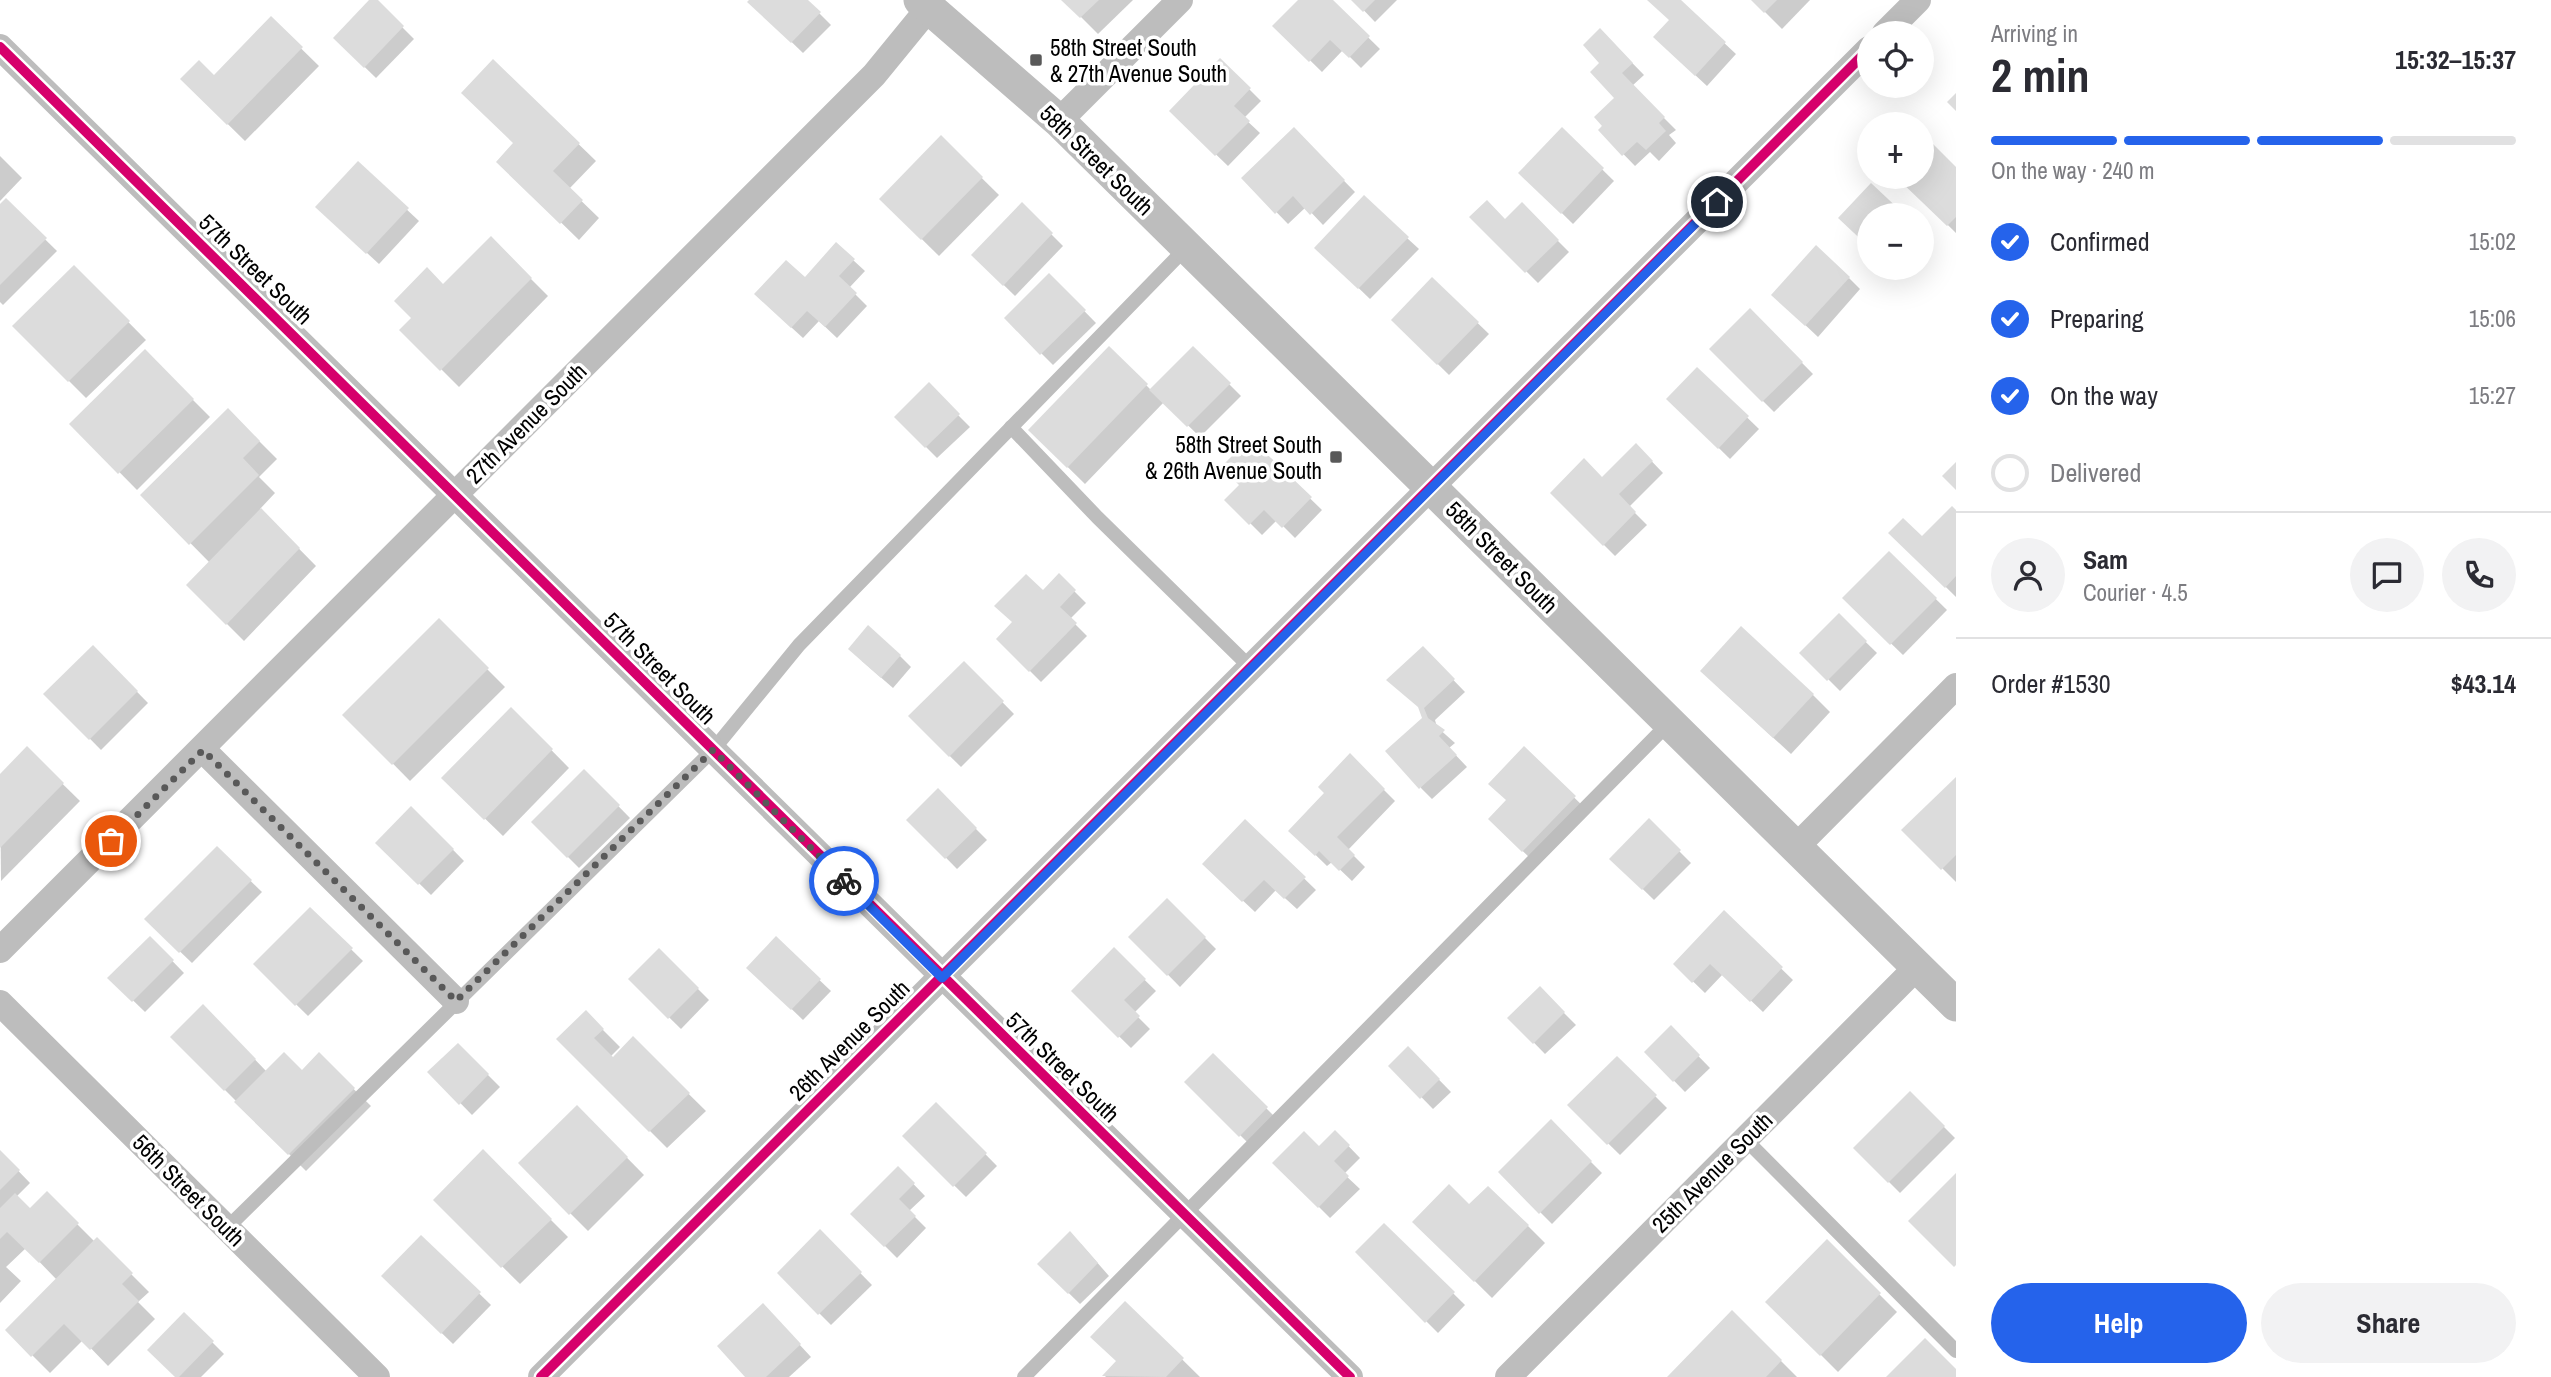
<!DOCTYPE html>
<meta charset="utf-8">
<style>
body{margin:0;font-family:"Archivo Narrow",sans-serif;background:#f2f2f3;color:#2b2b33;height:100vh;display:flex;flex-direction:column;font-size:26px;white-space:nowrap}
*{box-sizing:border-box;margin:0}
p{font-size:23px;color:#7c7c81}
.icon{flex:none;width:38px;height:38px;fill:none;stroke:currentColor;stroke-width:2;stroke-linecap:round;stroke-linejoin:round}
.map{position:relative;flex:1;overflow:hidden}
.panel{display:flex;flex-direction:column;background:#fff;width:595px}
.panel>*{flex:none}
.controls{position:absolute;left:1857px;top:21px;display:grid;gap:14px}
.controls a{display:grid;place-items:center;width:77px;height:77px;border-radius:50%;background:#fff;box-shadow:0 7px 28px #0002;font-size:35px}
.pin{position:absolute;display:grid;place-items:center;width:60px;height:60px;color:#fff;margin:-30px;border:4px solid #fff;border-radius:50%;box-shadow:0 2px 7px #0007}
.courier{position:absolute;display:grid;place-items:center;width:70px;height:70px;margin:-35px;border:5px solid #2563eb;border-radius:50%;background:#fff;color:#222;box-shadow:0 2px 9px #0007}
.summary em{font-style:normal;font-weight:700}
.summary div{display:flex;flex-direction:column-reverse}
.summary{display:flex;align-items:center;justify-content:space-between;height:119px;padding:0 35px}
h1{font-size:46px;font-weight:700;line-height:52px}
.bar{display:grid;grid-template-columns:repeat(4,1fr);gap:10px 7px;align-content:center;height:84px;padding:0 35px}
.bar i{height:9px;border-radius:5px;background:#e1e1e2}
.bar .current{background:#2563eb}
.bar p{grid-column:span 4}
.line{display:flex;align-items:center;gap:18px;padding:0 35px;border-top:2px solid #e1e1e2}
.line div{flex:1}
.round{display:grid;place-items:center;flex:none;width:74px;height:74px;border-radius:37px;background:#f2f2f3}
ol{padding:0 35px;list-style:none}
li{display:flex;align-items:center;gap:21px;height:77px}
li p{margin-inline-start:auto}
li .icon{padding:7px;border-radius:50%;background:#2563eb;color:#fff;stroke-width:4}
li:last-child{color:#7c7c81}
li i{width:38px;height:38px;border:4px solid #e1e1e2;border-radius:50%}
.action{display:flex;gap:14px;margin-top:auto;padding:14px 35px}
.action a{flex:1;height:80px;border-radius:42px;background:#2563eb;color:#fff;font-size:28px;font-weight:700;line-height:80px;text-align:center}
.action a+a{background:#f2f2f3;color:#2b2b33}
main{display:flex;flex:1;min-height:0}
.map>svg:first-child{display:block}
.shadow{fill:#0003}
.building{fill:#dcdcdc}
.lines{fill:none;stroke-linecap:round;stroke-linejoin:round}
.service{stroke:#bdbdbd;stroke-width:14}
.minor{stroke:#bdbdbd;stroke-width:26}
.tertiary{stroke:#bdbdbd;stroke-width:33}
.cycleway-casing{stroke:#fff;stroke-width:15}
.cycleway{stroke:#d6006c;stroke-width:10}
.done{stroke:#595959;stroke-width:7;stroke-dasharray:0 12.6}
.route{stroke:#2563eb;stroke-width:9}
.poi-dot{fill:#595959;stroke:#fff;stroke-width:2.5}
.labels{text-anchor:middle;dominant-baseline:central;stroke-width:7;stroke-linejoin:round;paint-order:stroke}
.poi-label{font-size:23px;fill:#000;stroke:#fff;text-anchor:start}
.street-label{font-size:23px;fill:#000;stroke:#fff}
</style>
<main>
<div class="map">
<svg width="1956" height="1377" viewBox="0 0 1956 1377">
<rect width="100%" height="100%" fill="#fff"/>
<g class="shadow">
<polygon points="371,0 375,0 414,39 376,78 335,38"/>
<polygon points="752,0 806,0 831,25 803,53 750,2"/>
<polygon points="1064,0 1133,0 1098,34"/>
<polygon points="1300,0 1330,0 1380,49 1361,68 1343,50 1322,72 1275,26"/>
<polygon points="1354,0 1397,0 1375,22"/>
<polygon points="1651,0 1678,0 1736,54 1707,86 1667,49 1671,20"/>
<polygon points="1753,0 1810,0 1782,29"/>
<polygon points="271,19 319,66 245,141 182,79 214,77"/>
<polygon points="1600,30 1644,75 1632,86 1676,130 1669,135 1676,143 1659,161 1650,152 1635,166 1600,130 1617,98 1602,63"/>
<polygon points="1220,60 1261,101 1244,118 1260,133 1228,166 1171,111"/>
<polygon points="493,61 596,161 569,189 599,218 579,240 499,162 516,144"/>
<polygon points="1294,130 1355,192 1323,225 1306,207 1288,224 1243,178"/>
<polygon points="1562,130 1614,181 1573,224 1521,173"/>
<polygon points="1922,135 1956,169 1956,233 1899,177 1922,177"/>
<polygon points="941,138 999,195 939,256 881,199"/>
<polygon points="0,156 22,178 0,201"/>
<polygon points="358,164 419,221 379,264 329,218"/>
<polygon points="6,201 57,251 3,305 0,302 0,206"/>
<polygon points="1022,205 1063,246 1015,296 973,255"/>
<polygon points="1522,205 1569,252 1538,283 1472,217 1505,221"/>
<polygon points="1407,238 1419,249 1370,299 1317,248"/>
<polygon points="491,239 548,296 459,387 402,330"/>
<polygon points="853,260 865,271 849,288 867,306 837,338 819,321 803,338 768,306 805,279"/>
<polygon points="74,267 146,340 86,398 14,326"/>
<polygon points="1049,275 1096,323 1053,365 1006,318"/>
<polygon points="1849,278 1860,289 1818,337 1785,306"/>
<polygon points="1432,279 1489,334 1449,375 1393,320"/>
<polygon points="1750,310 1813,374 1774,412 1711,349"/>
<polygon points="1109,348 1151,390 1193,348 1241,396 1200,437 1164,402 1085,484 1030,430"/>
<polygon points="145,352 210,417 137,490 72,424"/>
<polygon points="1697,369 1759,429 1730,459 1669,399"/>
<polygon points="928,385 970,427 937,458 896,417"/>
<polygon points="228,410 277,459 259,477 275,493 260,509 316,566 244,641 188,585 210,563 143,495"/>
<polygon points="1250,440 1322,510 1295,538 1277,520 1262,535 1227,500 1242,485"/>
<polygon points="1636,445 1663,473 1629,507 1647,525 1615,556 1552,493 1602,479"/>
<polygon points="1956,512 1956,597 1891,533 1922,539"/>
<polygon points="1889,553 1947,610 1903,655 1844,598"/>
<polygon points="1059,576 1086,603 1070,619 1087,636 1041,682 998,639"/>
<polygon points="1839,616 1877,653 1840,691 1802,653"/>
<polygon points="439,621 505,687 410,781 345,715"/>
<polygon points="93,647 148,703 101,750 46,694"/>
<polygon points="900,656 911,667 893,688 862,661"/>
<polygon points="1434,660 1465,692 1435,720 1437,727 1455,743 1449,748 1467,767 1432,799 1421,788 1424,719 1420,709"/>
<polygon points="964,663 1014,714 961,767 910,717"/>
<polygon points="1719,688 1813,695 1830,712 1791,754"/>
<polygon points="511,709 569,768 503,836 443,778"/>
<polygon points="27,749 80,801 1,881 0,777"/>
<polygon points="1524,749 1586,809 1535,863 1490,819 1508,801"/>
<polygon points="1350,756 1395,801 1348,850 1365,867 1352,881 1332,862 1327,866 1290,830 1326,792"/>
<polygon points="584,771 630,818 579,868 533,822"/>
<polygon points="1956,779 1956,882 1921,847"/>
<polygon points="938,791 987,840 957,869 909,820"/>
<polygon points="412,808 464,861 431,895 378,843"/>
<polygon points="1245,821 1316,890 1297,909 1276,890 1255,912 1204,864"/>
<polygon points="1649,821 1691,863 1654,900 1612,859"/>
<polygon points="217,848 262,892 192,963 146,919"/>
<polygon points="1167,900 1216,949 1180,987 1131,937"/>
<polygon points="310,909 363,961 308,1016 255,964"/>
<polygon points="1724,913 1793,980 1763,1012 1723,974 1705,993 1675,964"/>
<polygon points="150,938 184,973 145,1012 110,978"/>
<polygon points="776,939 831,991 803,1020 749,968"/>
<polygon points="659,950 709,1000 681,1029 630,979"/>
<polygon points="1114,950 1156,991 1134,1013 1150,1029 1131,1048 1073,991"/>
<polygon points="1540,989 1576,1025 1545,1054 1510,1018"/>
<polygon points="203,1006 267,1072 302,1072 319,1055 371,1106 306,1171 172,1037"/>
<polygon points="586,1013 620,1047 610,1057 613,1059 633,1039 706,1111 667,1148 558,1039"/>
<polygon points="1671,1028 1710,1068 1685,1092 1646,1052"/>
<polygon points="458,1045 500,1087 472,1115 430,1072"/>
<polygon points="1408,1048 1451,1092 1433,1109 1391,1066"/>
<polygon points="1213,1055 1278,1120 1252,1147 1187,1082"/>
<polygon points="1617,1058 1667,1108 1620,1155 1569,1105"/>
<polygon points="1910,1093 1955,1138 1900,1193 1855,1148"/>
<polygon points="936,1104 997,1166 966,1197 904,1136"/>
<polygon points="577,1107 644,1175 588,1231 520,1163"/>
<polygon points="1551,1122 1602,1173 1552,1224 1500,1172"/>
<polygon points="1335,1132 1360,1158 1344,1174 1360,1189 1330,1218 1275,1163 1319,1149"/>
<polygon points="0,1152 30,1183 16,1197 30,1211 47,1194 95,1242 97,1240 149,1292 138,1302 155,1319 108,1366 83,1340 50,1373 7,1330 57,1280 26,1248 6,1267 21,1281 0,1303"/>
<polygon points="483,1152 568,1237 520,1284 435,1200"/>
<polygon points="898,1168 925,1196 909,1211 926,1228 897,1258 853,1214"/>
<polygon points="1470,1207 1528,1226 1545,1243 1492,1298 1415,1222"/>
<polygon points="1384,1225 1465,1305 1438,1333 1357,1252"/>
<polygon points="820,1232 872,1285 831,1325 779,1273"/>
<polygon points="421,1237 491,1305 453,1344 383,1276"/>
<polygon points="1827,1242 1897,1312 1838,1372 1768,1302"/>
<polygon points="1081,1244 1109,1276 1080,1304 1039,1264"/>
<polygon points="1125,1303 1200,1377 1106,1377 1105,1376 1118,1362"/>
<polygon points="1732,1313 1781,1361 1797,1377 1669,1377"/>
<polygon points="184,1314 224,1354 201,1377 177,1377"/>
<polygon points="774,1317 811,1357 789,1377 748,1377"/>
</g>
<g class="building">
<polygon points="369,0 378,0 404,26 364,68 333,38"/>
<polygon points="749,0 808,0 821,12 791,43 747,2"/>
<polygon points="1061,0 1099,0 1080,18"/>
<polygon points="1298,0 1333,0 1370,36 1349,58 1330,40 1309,62 1272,26"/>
<polygon points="1351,0 1375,0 1363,12"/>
<polygon points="1647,0 1681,0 1726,42 1695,76 1653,37 1669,20"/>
<polygon points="1751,0 1777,0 1764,13"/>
<polygon points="271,16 303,47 227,125 180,79 199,60 214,75"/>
<polygon points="1600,28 1633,63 1622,73 1665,117 1659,123 1666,131 1646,150 1637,142 1622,156 1598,130 1602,126 1594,117 1614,98 1590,72 1599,63 1583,45"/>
<polygon points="1220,58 1251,88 1234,106 1250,121 1215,156 1169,111"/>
<polygon points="493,59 580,143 553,171 583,200 560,224 496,162 513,143 461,93"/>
<polygon points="1956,93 1956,111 1947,102"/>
<polygon points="1294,127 1345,180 1310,215 1293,196 1275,214 1241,178"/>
<polygon points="1562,127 1604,168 1561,214 1518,173"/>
<polygon points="1922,133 1956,167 1956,217 1947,226 1896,177 1922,177"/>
<polygon points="941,135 983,177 921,240 879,199"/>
<polygon points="358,161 409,208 366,254 315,207"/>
<polygon points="1871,183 1905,215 1869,215 1869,247 1838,218"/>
<polygon points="1364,195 1409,237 1358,289 1314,248"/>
<polygon points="6,198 47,238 0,285 0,204"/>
<polygon points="1487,200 1505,219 1522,202 1559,240 1525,273 1469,217"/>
<polygon points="1022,202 1053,233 1003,286 971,255"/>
<polygon points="491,236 532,278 440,371 399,330 411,318 394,301 427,267 443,284"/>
<polygon points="836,242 855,259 839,276 857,293 825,327 807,311 791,328 754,294 786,260 805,277"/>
<polygon points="1816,245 1850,277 1805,326 1771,295"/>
<polygon points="74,265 130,321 68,382 12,326"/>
<polygon points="1049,273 1086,310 1040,355 1004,318"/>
<polygon points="1432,277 1479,322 1437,365 1391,320"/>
<polygon points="1750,308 1803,362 1762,402 1709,349"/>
<polygon points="1109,346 1148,384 1067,468 1028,430"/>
<polygon points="1193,346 1231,383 1187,427 1149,390"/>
<polygon points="145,349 194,399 118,474 69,424"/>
<polygon points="1697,367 1749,416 1718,449 1666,399"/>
<polygon points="929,382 960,414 925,448 894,417"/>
<polygon points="228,408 260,441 243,458 259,475 189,545 140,495"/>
<polygon points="1250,438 1312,497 1282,528 1264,510 1249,525 1224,500 1239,485 1221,467"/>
<polygon points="1636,443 1653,461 1619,494 1636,512 1603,546 1550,493 1584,458 1602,477"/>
<polygon points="1956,462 1956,490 1942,476"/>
<polygon points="1952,506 1956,510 1956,576 1945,588 1888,533 1903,518 1922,536"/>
<polygon points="261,508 300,548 226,625 186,585"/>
<polygon points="1889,551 1937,598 1890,645 1842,598"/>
<polygon points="1059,573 1076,590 1060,607 1077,623 1029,672 996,639 1012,622 994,606 1026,574 1043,590"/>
<polygon points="1839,613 1867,641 1827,681 1799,653"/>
<polygon points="439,618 489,668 392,765 342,715"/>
<polygon points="868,625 901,655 881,678 848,649"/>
<polygon points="1741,626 1814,694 1773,738 1700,671"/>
<polygon points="93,645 138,691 89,740 43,694"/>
<polygon points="1423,646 1455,679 1424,708 1428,718 1445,730 1439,736 1457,755 1419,789 1385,751 1422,718 1418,707 1386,680"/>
<polygon points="964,661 1004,701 949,757 908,716"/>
<polygon points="511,707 553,749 484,820 441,778"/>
<polygon points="27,746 64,783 0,848 0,774"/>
<polygon points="1524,746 1576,796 1522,852 1488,819 1506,800 1488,784"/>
<polygon points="1350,753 1385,789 1337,837 1355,855 1339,871 1319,851 1315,856 1288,831 1324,793 1318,787"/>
<polygon points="584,769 620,805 567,858 531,822"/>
<polygon points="1956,777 1956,855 1941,870 1901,830"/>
<polygon points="938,788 977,828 945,859 906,820"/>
<polygon points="411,806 454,849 418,885 375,843"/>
<polygon points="1649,818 1681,850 1642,890 1609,859"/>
<polygon points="1245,819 1306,877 1284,899 1264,880 1242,902 1202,864"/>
<polygon points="217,846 252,880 179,953 144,919"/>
<polygon points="1167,898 1206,937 1167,976 1128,937"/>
<polygon points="310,907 353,948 295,1006 253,964"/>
<polygon points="1724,910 1783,967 1750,1002 1710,964 1692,983 1673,964"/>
<polygon points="150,936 174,960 132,1002 107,978"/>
<polygon points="776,936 821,979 791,1010 746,968"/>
<polygon points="1114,947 1146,979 1124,1000 1140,1016 1118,1038 1071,991"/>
<polygon points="659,948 699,988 668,1019 628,979"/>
<polygon points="1540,986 1565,1012 1533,1044 1507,1018"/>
<polygon points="203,1004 256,1059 224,1091 170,1037"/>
<polygon points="586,1010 604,1029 594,1038 613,1057 633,1036 690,1093 649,1132 556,1039"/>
<polygon points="1671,1025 1700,1055 1673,1082 1644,1052"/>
<polygon points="458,1043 489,1074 459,1105 427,1072"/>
<polygon points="1408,1046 1440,1079 1420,1099 1388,1066"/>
<polygon points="284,1052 302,1070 319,1052 355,1088 288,1155 234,1102"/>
<polygon points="1213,1053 1268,1107 1239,1137 1184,1082"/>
<polygon points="1617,1056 1657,1095 1607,1145 1567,1105"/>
<polygon points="1910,1091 1945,1126 1888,1183 1853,1148"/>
<polygon points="936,1102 987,1153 953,1187 902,1136"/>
<polygon points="577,1105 628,1157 569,1215 518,1163"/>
<polygon points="1551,1119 1592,1161 1539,1214 1498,1172"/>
<polygon points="1335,1130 1350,1145 1334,1161 1349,1176 1318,1208 1272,1163 1304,1131 1319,1146"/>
<polygon points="483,1149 552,1219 501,1268 433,1200"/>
<polygon points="0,1150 20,1170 0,1190"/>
<polygon points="898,1166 915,1183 899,1199 916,1216 884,1247 850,1214"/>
<polygon points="1956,1173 1956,1265 1954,1267 1908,1221"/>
<polygon points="1449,1184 1469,1204 1488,1186 1529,1225 1474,1282 1412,1222"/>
<polygon points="47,1191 79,1223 39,1263 7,1232 0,1239 0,1208 15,1193 30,1208"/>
<polygon points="1384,1223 1455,1292 1425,1323 1355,1252"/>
<polygon points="820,1229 862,1272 818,1315 777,1273"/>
<polygon points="1070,1231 1098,1263 1068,1294 1037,1264"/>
<polygon points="421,1235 481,1292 441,1334 381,1276"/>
<polygon points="97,1237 133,1273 122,1284 139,1301 90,1350 64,1324 31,1357 5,1330"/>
<polygon points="1827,1239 1881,1293 1820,1356 1765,1302"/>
<polygon points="1125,1301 1184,1358 1166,1377 1102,1376 1116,1361 1090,1337"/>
<polygon points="763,1303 801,1344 766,1377 745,1377 717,1346"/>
<polygon points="1732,1310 1782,1360 1766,1377 1667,1377"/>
<polygon points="184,1312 214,1341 179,1377 175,1377 147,1350"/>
<polygon points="1925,1338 1956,1369 1956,1377 1886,1377"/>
</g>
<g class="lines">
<g class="service">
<polyline points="1011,427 1097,517 1251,668"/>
<polyline points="1745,1139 1956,1351"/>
<polyline points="227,1228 713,750 799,645 1187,247"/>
<polyline points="1024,1377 1670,722"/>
</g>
<g class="minor">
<polyline points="1885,33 1918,0"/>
<path d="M0,47C451,490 899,935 1350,1377"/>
<polyline points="1059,121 1180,0"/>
<polyline points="203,750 456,1001"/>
<polyline points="1796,847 1956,686"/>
<polyline points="0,950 874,75 928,9"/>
<polyline points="0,1003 377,1377"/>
<polyline points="541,1377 1869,49"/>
<polyline points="1508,1377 1917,967"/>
</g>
<polyline class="tertiary" points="920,0 1059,121 1956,1005"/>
<defs>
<g id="cycleway">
<path d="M0,47C451,490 899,935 1350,1377"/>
<polyline points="541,1377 1869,49"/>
</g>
</defs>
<use href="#cycleway" class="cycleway-casing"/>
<use href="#cycleway" class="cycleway"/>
</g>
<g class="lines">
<polyline class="done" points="111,841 203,750 456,1001 713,750 844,881"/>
<polyline class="route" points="844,881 942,978 1717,202"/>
</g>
<g class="poi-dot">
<rect x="1029" y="53" width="14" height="14" rx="3.5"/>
<rect x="1329" y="450" width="14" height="14" rx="3.5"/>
</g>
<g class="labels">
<g class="poi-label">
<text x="1050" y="47">58th Street South<tspan x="1050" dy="26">&amp; 27th Avenue South</tspan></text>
<text x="1322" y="444" text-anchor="end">58th Street South<tspan x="1322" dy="26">&amp; 26th Avenue South</tspan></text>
</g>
<g class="street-label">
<text transform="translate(1097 160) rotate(44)">58th Street South</text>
<text transform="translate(256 269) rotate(44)">57th Street South</text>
<text transform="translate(526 423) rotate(-45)">27th Avenue South</text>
<text transform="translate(1502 557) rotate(45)">58th Street South</text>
<text transform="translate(660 668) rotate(45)">57th Street South</text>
<text transform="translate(849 1040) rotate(-45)">26th Avenue South</text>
<text transform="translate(1063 1067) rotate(44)">57th Street South</text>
<text transform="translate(1712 1172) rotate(-45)">25th Avenue South</text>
<text transform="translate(189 1190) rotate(45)">56th Street South</text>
</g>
</g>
</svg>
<div class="controls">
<a><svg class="icon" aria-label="locate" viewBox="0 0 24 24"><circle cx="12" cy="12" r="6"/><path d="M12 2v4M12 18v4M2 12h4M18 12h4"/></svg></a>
<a>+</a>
<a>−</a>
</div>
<div class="pin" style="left:111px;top:841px;background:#ea580c"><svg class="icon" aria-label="bag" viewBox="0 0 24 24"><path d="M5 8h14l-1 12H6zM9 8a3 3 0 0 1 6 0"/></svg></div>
<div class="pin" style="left:1717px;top:202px;background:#1f2937"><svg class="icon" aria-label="home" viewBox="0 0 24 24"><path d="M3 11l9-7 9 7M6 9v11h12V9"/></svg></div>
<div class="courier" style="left:844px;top:881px"><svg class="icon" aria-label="bike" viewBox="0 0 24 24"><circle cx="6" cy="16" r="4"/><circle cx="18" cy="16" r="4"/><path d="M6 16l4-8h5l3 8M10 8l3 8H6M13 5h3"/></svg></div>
</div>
<section class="panel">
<div class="summary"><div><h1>2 min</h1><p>Arriving in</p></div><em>15:32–15:37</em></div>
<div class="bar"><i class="current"></i><i class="current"></i><i class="current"></i><i></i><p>On the way · 240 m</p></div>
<ol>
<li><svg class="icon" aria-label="check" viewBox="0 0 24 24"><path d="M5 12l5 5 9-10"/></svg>Confirmed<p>15:02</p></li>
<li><svg class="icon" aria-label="check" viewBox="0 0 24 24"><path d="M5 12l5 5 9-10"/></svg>Preparing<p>15:06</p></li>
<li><svg class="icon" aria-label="check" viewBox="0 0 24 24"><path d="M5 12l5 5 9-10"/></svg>On the way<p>15:27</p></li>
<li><i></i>Delivered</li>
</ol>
<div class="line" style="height:126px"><a class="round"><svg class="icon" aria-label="person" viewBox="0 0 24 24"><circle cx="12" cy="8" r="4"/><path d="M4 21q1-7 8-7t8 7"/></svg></a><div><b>Sam</b><p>Courier · 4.5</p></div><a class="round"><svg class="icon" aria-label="chat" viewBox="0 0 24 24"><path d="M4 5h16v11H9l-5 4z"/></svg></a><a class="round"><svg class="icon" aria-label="phone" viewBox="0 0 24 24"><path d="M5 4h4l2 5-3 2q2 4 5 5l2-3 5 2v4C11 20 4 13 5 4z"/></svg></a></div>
<div class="line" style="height:91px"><div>Order #1530</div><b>$43.14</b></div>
<div class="action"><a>Help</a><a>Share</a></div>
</section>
</main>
